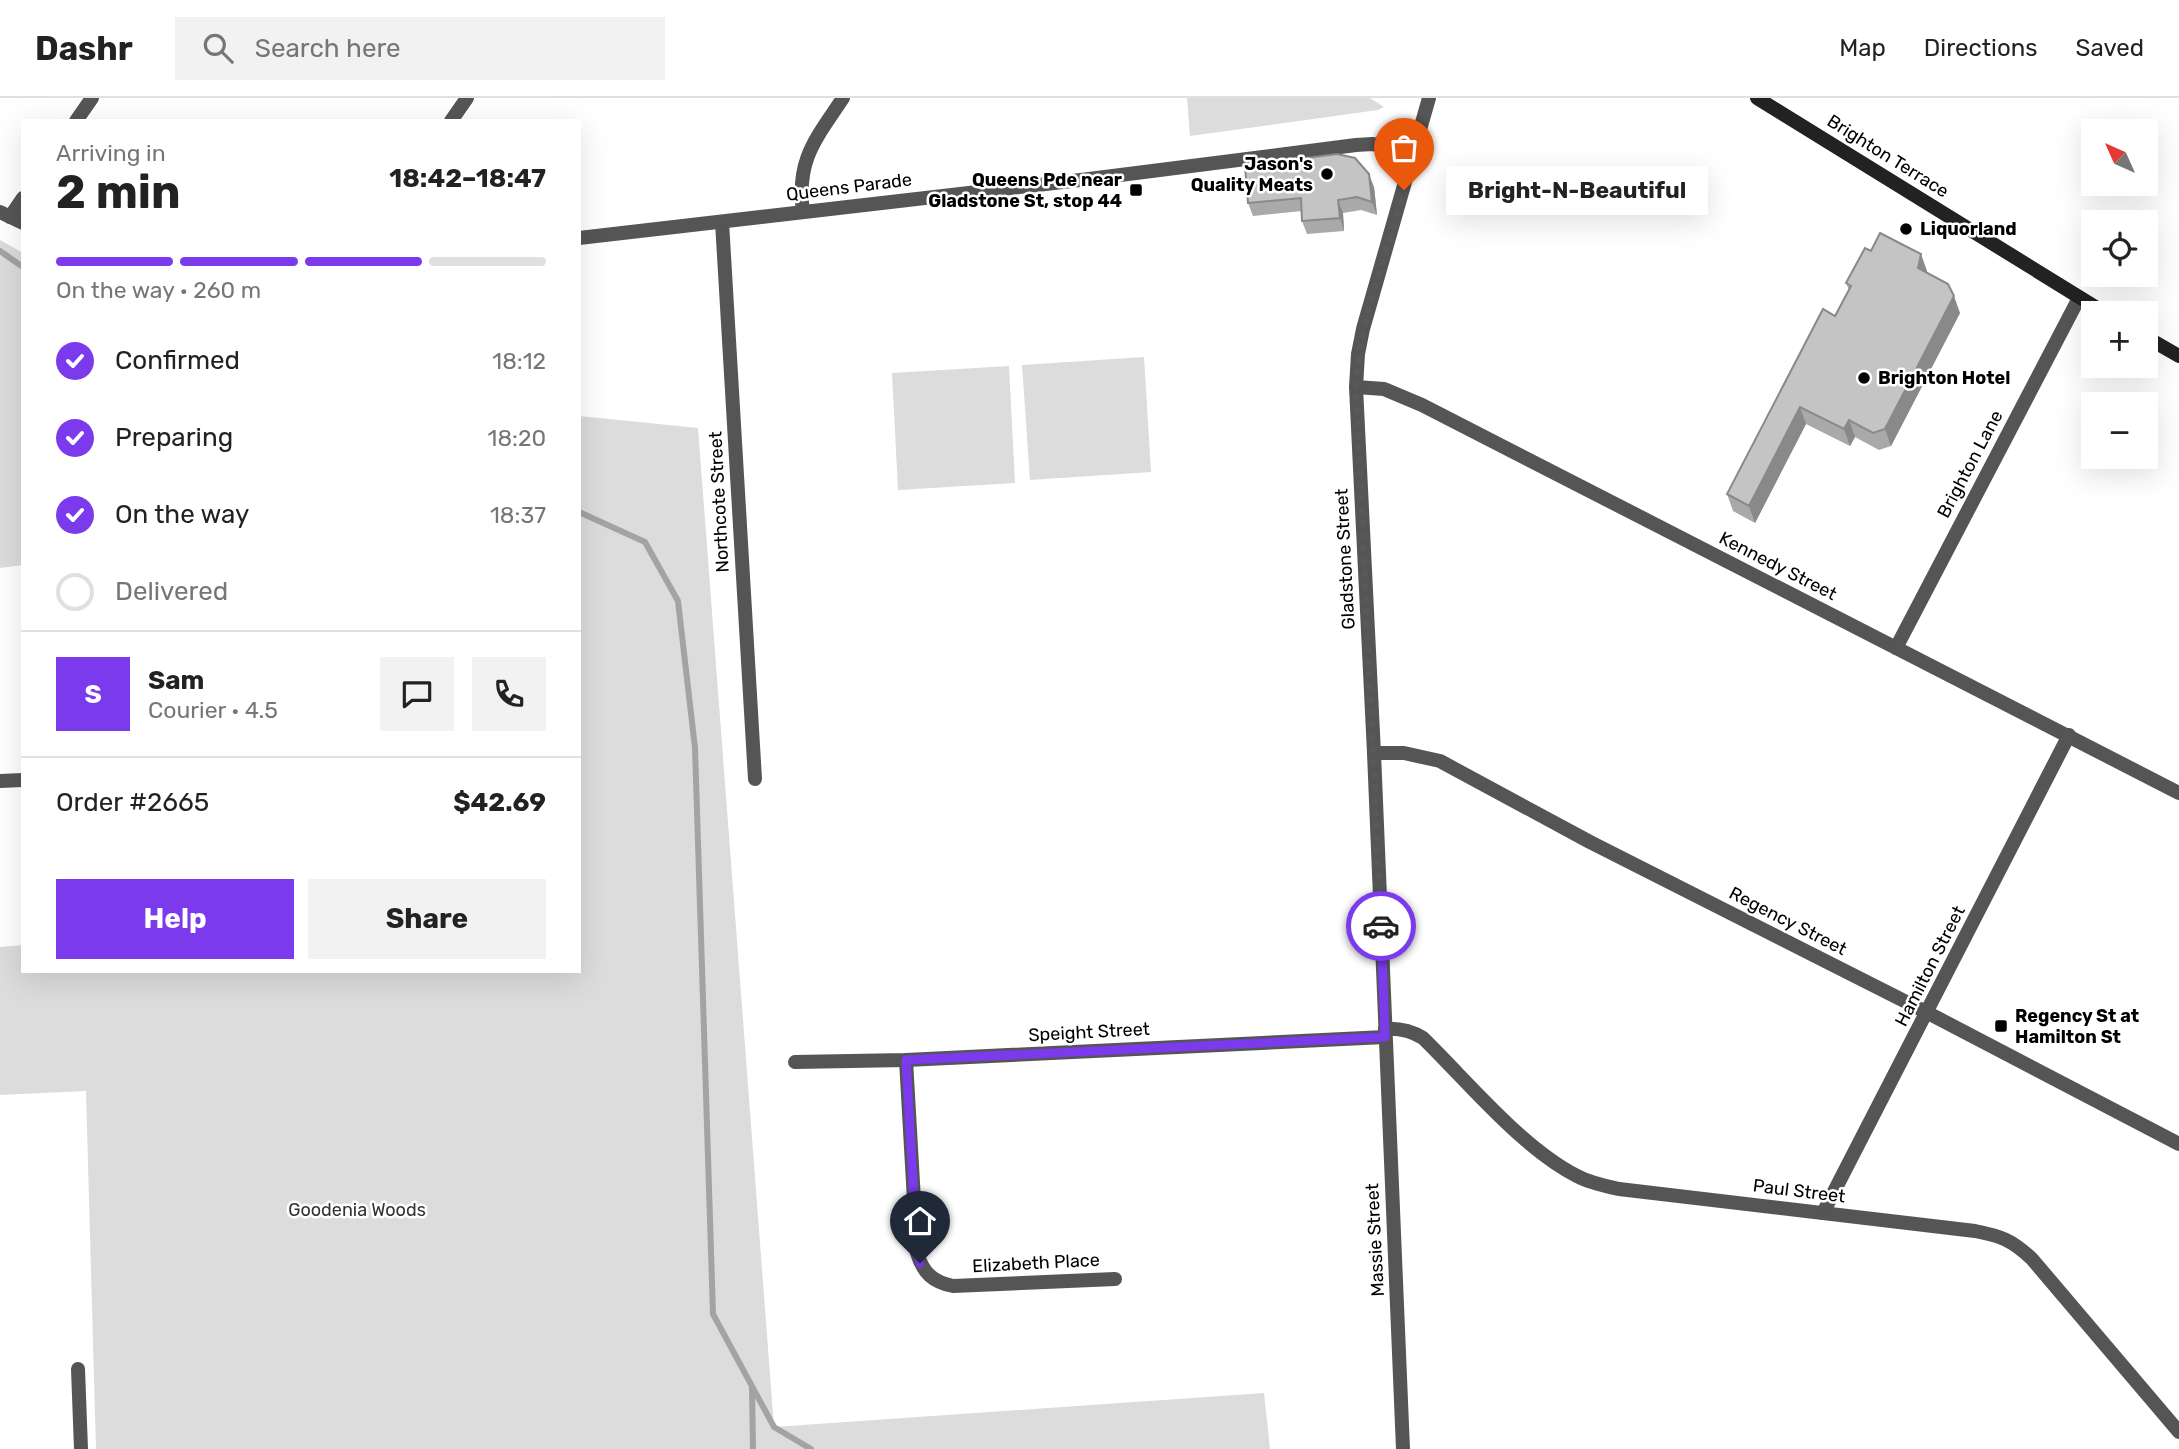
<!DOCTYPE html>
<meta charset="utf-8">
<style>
body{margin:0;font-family:Rubik,sans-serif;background:#f2f2f2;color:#222;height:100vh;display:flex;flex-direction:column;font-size:26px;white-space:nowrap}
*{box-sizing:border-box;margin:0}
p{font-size:23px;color:#767676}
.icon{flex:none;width:38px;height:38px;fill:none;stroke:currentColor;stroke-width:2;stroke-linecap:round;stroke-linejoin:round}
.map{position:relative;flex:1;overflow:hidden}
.sheet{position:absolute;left:21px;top:21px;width:560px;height:854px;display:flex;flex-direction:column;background:#fff;border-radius:0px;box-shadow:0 7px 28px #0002}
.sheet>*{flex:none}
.needle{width:46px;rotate:315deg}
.fabs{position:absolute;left:2081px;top:21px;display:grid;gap:14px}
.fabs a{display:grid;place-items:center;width:77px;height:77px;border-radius:0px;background:#fff;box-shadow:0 7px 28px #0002;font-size:35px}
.pin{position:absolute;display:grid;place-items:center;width:60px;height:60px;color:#fff;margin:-72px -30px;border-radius:50% 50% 50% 0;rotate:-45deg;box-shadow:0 0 7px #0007}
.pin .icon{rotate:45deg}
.courier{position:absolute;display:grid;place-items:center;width:70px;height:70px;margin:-35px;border:5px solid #7c3aed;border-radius:50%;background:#fff;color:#222;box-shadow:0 2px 9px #0007}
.bubble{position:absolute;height:49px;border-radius:0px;background:#fff;box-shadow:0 7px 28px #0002;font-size:23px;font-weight:700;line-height:49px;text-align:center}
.head em{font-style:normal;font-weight:700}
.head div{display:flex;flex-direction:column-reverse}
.head{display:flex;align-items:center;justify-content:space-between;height:119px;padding:0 35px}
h1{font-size:46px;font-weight:700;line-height:52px}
.bar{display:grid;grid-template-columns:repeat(4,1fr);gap:10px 7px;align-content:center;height:84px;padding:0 35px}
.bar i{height:9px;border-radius:5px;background:#e0e0e0}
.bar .on{background:#7c3aed}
.bar p{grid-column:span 4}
.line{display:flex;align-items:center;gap:18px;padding:0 35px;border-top:2px solid #e0e0e0}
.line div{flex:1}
.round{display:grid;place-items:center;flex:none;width:74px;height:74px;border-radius:0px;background:#f2f2f2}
ol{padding:0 35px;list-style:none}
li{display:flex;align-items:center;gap:21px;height:77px}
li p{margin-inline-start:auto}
li .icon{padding:7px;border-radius:50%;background:#7c3aed;color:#fff;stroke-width:4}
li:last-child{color:#767676}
li i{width:38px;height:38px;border:4px solid #e0e0e0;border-radius:50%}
.primary-button{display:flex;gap:14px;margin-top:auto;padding:14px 35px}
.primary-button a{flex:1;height:80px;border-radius:0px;background:#7c3aed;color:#fff;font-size:28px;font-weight:700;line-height:80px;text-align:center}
.primary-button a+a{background:#f2f2f2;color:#222}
header{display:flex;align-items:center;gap:42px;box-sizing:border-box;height:98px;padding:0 35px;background:#fff;border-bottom:2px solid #e0e0e0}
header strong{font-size:33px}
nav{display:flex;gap:38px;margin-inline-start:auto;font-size:24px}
.search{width:490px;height:63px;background:#f2f2f2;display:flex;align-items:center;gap:18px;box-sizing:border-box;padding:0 24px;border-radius:0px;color:#767676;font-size:26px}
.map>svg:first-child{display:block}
.green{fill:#dcdcdc}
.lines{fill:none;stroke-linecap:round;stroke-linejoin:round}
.stream{stroke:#a3a3a3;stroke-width:6}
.minor{stroke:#555;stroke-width:14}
.secondary{stroke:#222;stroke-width:14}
.wall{fill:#a9a9a9}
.shaded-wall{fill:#898989}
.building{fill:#c4c4c4;stroke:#898989;stroke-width:2}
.done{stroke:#595959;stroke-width:7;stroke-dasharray:0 12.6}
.route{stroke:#7c3aed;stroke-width:9}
.poi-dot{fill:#000;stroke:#fff;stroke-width:2.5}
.labels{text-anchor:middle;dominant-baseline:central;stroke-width:5;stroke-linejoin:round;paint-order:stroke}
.street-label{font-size:18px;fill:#000;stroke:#fff}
.poi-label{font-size:18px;font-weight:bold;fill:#000;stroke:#fff;text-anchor:start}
.park-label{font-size:18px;fill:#333;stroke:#fff}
</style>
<header>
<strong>Dashr</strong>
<div class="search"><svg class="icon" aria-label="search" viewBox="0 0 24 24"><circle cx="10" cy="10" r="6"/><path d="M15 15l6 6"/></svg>Search here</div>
<nav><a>Map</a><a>Directions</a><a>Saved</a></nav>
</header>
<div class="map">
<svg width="2179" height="1351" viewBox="0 0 2179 1351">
<rect width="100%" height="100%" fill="#fff"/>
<g class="green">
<polygon points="1187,0 1370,0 1384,9 1378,12 1190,38"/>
<polygon points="0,142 23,155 23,467 0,470"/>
<polygon points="1144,259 1151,374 1030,382 1022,267"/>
<polygon points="1009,268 1015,385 898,392 892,275"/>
<polygon points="579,318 698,330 774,1329 1264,1295 1270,1351 96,1351 86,993 0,997 0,849 23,847 23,873 579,873"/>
</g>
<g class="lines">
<g class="stream">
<polyline points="0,153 23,169"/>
<polyline points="579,414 645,444 678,503 695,650 713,1216 774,1329 811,1351"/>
<polyline points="752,1290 753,1351"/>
</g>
<g class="minor">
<polyline points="76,23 92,0"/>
<polyline points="451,23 467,0"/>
<polyline points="0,114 23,125"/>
<path d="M803,114C796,61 816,41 843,0"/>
<polyline points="10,119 23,100"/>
<polyline points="722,124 755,681"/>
<polyline points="579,140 1089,81 1356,47 1372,46 1415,53"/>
<polyline points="1356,289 1384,291 1422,307 2179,695"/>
<polyline points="1896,550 2079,200"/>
<polyline points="1374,655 1404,655 1440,663 1590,744 1928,915 2179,1046"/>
<polyline points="0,683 23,682"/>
<path d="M1385,931C1399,930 1410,932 1423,940C1469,985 1521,1049 1577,1078C1590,1085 1605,1088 1619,1091L1975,1133C2001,1138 2012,1142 2032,1161L2179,1334"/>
<path d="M906,962L917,1155C923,1175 933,1184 953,1188L1115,1181"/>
<polyline points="795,964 906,962 1385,939"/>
<polyline points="1823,1115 2069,637"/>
<polyline points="78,1271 81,1351"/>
<polyline points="1403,1351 1374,655 1356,289 1358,256 1363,231 1429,0"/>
</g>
<g class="secondary">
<polyline points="1757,0 2105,215"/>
<polyline points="2146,239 2179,258"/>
</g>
</g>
<g class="wall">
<polygon points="1374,89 1377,117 1361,112 1343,115 1344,133 1307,136 1302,123 1302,113 1253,118 1248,105"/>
<polygon points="1871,153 1927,173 1927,175 1960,215 1891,348 1879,352 1855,339 1850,348 1806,326 1755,425 1733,413 1727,396 1835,218 1849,192 1846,185"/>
</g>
<g class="shaded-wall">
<polygon points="1369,76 1374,89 1377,117 1372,104"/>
<polygon points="1338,102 1343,115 1344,133 1340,120"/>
<polygon points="1921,156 1927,173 1924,187 1918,170"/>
<polygon points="1954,198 1960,215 1891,348 1885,331"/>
<polygon points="1800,309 1806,326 1755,425 1749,408"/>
<polygon points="1849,322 1855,339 1850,348 1844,331"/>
</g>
<g class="building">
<polygon points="1337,56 1355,60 1369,76 1372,104 1357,99 1338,102 1340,120 1302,123 1301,100 1248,105 1245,68"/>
<polygon points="1880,135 1921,156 1918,170 1948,186 1954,198 1885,331 1873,335 1849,322 1844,331 1800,309 1749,408 1727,396 1823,211 1835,218 1851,188 1846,185 1865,150 1871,153"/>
</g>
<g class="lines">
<path class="done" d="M1381,828L1356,289C1360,222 1386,157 1404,92"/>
<polyline class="route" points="920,1165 917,1155 906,962 1385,939 1381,828"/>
</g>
<g class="poi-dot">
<circle cx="1327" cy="76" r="7"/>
<rect x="1129" y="85" width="14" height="14" rx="3.5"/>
<circle cx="1906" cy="131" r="7"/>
<circle cx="1864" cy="280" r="7"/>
<rect x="1994" y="921" width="14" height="14" rx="3.5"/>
</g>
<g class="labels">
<g class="street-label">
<text transform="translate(1888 58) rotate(32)">Brighton Terrace</text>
<text transform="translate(849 89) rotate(-7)">Queens Parade</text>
<text transform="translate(1970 366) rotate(-62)">Brighton Lane</text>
<text transform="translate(719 404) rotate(-93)">Northcote Street</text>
<text transform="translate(1345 461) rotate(-93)">Gladstone Street</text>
<text transform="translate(1778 468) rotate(27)">Kennedy Street</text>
<text transform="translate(1788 823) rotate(27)">Regency Street</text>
<text transform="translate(1930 868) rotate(-63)">Hamilton Street</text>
<text transform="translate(1089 934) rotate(-3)">Speight Street</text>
<text transform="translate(1799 1093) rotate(7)">Paul Street</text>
<text transform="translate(1375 1142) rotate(-93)">Massie Street</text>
<text transform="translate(1036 1165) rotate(-3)">Elizabeth Place</text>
</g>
<g class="poi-label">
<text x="1313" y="66" text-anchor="end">Jason's<tspan x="1313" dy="21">Quality Meats</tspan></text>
<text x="1122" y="82" text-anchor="end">Queens Pde near<tspan x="1122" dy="21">Gladstone St, stop 44</tspan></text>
<text x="1920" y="131">Liquorland</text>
<text x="1878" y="280">Brighton Hotel</text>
<text x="2015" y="918">Regency St at<tspan x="2015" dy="21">Hamilton St</tspan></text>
</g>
<g class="park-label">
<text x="357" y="1112">Goodenia Woods</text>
</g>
</g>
</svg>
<div class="fabs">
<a><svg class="needle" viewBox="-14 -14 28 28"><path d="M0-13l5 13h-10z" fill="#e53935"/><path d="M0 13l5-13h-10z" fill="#767676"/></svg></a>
<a><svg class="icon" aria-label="locate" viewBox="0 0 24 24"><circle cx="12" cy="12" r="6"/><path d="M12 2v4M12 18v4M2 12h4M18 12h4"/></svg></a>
<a>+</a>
<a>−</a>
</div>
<div class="pin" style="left:1404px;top:92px;background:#ea580c"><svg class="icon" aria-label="bag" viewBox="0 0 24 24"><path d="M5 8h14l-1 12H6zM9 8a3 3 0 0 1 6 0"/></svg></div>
<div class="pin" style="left:920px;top:1165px;background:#1f2937"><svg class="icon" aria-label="home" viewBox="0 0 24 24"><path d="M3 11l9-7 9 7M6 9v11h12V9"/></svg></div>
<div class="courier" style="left:1381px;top:828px"><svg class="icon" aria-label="car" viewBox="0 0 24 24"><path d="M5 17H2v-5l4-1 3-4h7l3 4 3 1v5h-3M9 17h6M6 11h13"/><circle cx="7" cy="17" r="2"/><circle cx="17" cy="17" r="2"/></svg></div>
<div class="bubble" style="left:1446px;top:68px;width:262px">Bright-N-Beautiful</div>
<section class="sheet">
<div class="head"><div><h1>2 min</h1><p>Arriving in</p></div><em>18:42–18:47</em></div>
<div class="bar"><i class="on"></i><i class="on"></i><i class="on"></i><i></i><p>On the way · 260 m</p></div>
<ol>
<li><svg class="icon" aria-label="check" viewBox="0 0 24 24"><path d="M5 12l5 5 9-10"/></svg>Confirmed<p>18:12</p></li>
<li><svg class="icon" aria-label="check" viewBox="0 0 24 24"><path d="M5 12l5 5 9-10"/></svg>Preparing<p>18:20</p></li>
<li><svg class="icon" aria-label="check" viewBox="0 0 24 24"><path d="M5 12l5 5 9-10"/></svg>On the way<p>18:37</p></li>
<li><i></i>Delivered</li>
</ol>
<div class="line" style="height:126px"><b class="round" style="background:#7c3aed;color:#fff">S</b><div><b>Sam</b><p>Courier · 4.5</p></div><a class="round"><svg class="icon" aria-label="chat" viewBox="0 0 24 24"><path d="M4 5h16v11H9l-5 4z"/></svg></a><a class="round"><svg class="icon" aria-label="phone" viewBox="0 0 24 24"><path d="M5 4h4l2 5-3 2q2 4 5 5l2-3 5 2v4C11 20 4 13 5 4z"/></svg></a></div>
<div class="line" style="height:91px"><div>Order #2665</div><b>$42.69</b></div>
<div class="primary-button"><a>Help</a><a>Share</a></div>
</section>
</div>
